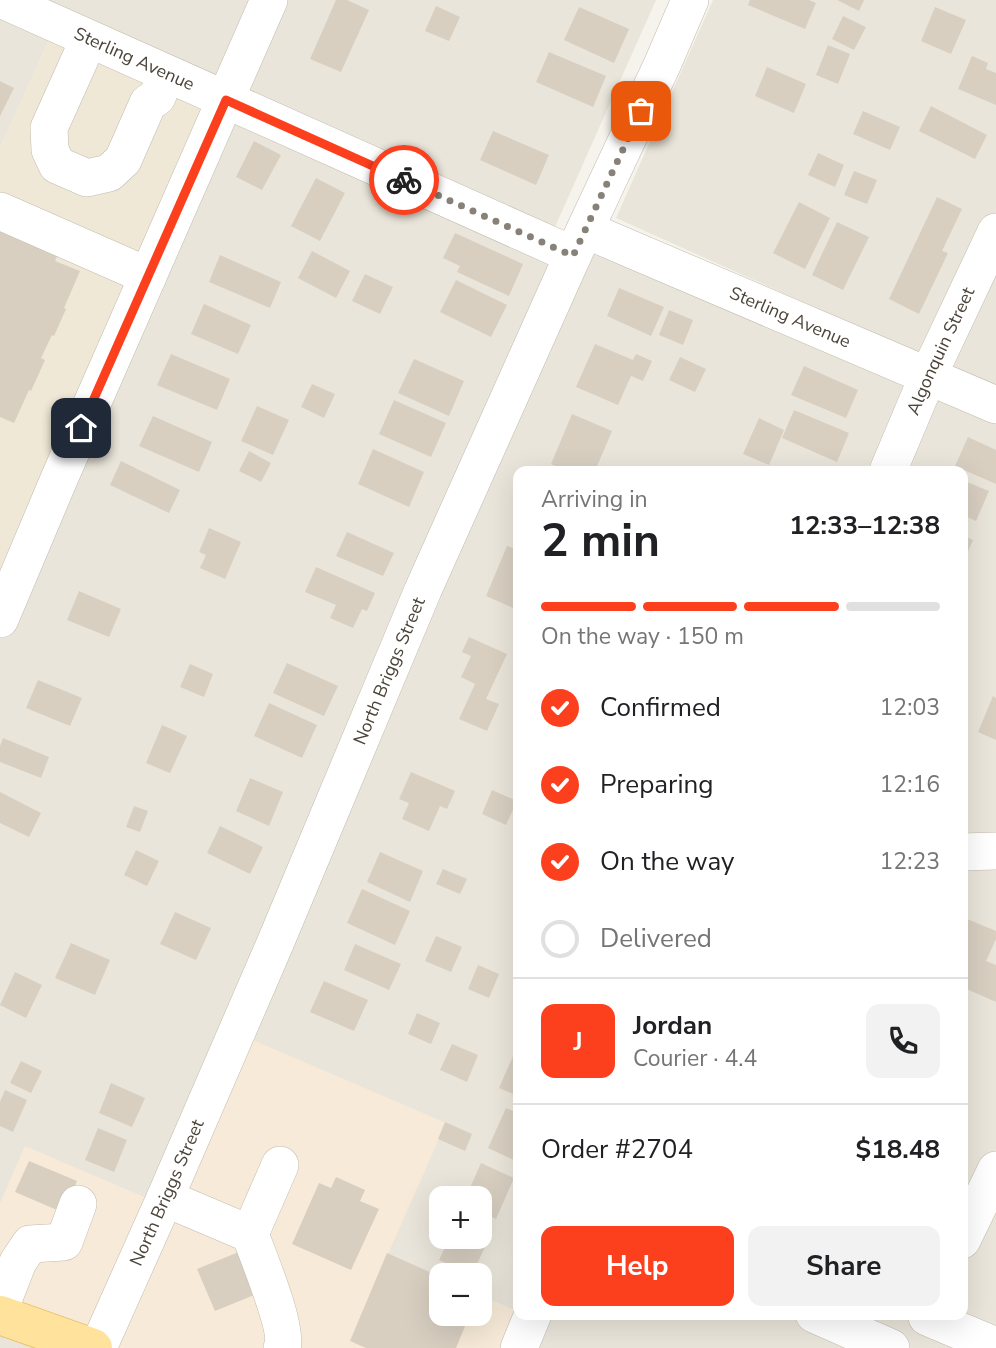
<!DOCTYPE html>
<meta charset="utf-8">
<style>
body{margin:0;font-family:"Nunito Sans",sans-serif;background:#f2f2f2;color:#202124;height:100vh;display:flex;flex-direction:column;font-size:26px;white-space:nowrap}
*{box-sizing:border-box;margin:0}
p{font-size:23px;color:#757577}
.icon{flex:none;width:38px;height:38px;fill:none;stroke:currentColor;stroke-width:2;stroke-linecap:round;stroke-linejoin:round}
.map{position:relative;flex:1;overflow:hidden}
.drawer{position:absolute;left:513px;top:466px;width:455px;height:854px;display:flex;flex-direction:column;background:#fff;border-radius:14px;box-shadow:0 7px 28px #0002}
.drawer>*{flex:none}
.fabs{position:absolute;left:429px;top:1186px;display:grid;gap:14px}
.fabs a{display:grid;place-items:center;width:63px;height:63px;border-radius:14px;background:#fff;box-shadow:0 7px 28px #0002;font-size:35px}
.pin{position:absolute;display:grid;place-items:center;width:60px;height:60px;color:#fff;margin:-30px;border-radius:14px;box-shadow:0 4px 10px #0006}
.courier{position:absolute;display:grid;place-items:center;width:70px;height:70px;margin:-35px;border:5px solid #fc3f1d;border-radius:50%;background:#fff;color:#222;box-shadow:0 2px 9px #0007}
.headline em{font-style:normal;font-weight:700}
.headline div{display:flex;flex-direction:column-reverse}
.headline{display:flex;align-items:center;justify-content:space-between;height:119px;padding:0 28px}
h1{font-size:46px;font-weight:700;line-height:52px}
.bar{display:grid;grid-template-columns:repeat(4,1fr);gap:10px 7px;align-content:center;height:84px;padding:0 28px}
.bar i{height:9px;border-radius:5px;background:#e0e0e0}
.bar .current{background:#fc3f1d}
.bar p{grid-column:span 4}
.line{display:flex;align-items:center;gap:18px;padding:0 28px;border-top:2px solid #e0e0e0}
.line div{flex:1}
.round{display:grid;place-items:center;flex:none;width:74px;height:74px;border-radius:14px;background:#f2f2f2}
ol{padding:0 28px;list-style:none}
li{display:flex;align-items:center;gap:21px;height:77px}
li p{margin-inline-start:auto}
li .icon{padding:7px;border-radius:50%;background:#fc3f1d;color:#fff;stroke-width:4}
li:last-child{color:#757577}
li i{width:38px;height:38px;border:4px solid #e0e0e0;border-radius:50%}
.action{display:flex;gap:14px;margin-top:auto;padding:14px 28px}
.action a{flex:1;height:80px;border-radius:14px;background:#fc3f1d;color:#fff;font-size:28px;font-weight:700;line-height:80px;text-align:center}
.action a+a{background:#f2f2f2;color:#202124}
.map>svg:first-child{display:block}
.residential{fill:#eae5da;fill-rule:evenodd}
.commercial{fill:#f7ead8}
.education{fill:#efe8d6}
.building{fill:#d8cfc1}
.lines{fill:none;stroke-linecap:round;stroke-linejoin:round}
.minor-casing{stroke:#c2bbae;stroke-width:38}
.major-casing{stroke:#e6c16a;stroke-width:40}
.minor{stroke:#fff;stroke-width:37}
.major{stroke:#ffe39c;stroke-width:38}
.done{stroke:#878178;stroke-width:7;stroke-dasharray:0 12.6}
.route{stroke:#fc3f1d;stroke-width:9}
.labels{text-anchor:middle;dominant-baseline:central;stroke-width:5;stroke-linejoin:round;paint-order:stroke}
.street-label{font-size:18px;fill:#4b4439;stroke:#fff}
</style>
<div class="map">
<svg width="996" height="1348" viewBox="0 0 996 1348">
<rect width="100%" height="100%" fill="#f6f3ec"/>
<g class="residential">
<polygon points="46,0 656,0 555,227"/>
<polygon points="713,0 996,0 996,389 616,218"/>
<polygon points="0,4 54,29 0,148"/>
<path d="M228,106L569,257L591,231L996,407V1348H515L524,1314H962V471H518V1312L480,1295V1276H441V1279L160,1204L25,1147L0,1204V627ZM441,1199H480V1237H441Z"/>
<polygon points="0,1322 77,1348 0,1348"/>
</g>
<polygon class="commercial" points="232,1031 446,1123 387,1256 441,1314 480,1314 480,1295 518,1312 515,1348 98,1348 0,1313 0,1204 25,1146 160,1204"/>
<polygon class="education" points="54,29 220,103 0,582 0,148"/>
<g class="building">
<polygon points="336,0 347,0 369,10 341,72 310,59"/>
<polygon points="750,0 809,0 816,3 805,29 748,5"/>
<polygon points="837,0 864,0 859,11"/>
<polygon points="436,6 460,17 449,41 425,31"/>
<polygon points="579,7 629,29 614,63 564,40"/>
<polygon points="935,7 966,20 951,54 921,41"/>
<polygon points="843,16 866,27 854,50 832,39"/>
<polygon points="828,45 850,54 838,84 816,75"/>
<polygon points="549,52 606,76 593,107 536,82"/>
<polygon points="972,56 988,63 986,69 996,73 996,105 958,89"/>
<polygon points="767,67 806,84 794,113 755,96"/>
<polygon points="0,81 14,88 0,116"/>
<polygon points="931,106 987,135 975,159 919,131"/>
<polygon points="863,111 900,127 890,150 853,134"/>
<polygon points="493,131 549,155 536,185 480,160"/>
<polygon points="254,141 281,155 262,190 236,177"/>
<polygon points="818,153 844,165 835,187 808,175"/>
<polygon points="854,171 877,180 867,204 844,195"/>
<polygon points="316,178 345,193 320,241 291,226"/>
<polygon points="937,197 962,209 942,251 948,253 919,314 889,299"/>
<polygon points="799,202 830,218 805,269 773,253"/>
<polygon points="837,222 869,237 843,290 812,275"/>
<polygon points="0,229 58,254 55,261 80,271 64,308 66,309 54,336 52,335 41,358 45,360 31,391 29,390 14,423 0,417"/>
<polygon points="455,233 523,264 509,296 457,272 460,266 443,258"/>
<polygon points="312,251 350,271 336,298 298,278"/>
<polygon points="220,255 281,282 270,308 209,282"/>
<polygon points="365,274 393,287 380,314 352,301"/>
<polygon points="456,280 507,305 491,337 440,312"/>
<polygon points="619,288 664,307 651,336 607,316"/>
<polygon points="204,304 251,325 238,354 191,334"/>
<polygon points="669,310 693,320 683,345 659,335"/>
<polygon points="595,344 633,360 636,354 652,361 643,381 631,376 618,405 576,387"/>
<polygon points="171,354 230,379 217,410 157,385"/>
<polygon points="680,357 706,369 695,392 669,380"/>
<polygon points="414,359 464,381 449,416 398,393"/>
<polygon points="804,366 858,390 846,418 791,395"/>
<polygon points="312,384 335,394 324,418 301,407"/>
<polygon points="394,400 446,423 431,457 379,434"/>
<polygon points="257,406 289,420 273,455 241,441"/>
<polygon points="794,410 849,433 837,462 782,438"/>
<polygon points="572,414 612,431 595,471 566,471 551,464"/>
<polygon points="153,416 212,442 199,472 139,446"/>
<polygon points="759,418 784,430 769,465 743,454"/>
<polygon points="968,437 996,450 996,484 955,466"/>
<polygon points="373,449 424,472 409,507 358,484"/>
<polygon points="249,451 271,463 261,482 239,471"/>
<polygon points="121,461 180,490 169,513 110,485"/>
<polygon points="962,480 989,491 976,521 962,515"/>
<polygon points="209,528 241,542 225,579 200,568 206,555 199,552"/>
<polygon points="347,532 394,553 383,576 336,556"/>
<polygon points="962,535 973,540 962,565"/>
<polygon points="507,546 518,550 518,610 486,596"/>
<polygon points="316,567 375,593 367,611 362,609 353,628 330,618 336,605 305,592"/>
<polygon points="79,591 121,609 109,637 67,620"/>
<polygon points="469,637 507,654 486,699 499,704 487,731 459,719 475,684 461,677 471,656 462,652"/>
<polygon points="287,663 338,686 324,716 273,693"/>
<polygon points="190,664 213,674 204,697 180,687"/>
<polygon points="38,680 82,698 70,726 26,708"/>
<polygon points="993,696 996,698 996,740 978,732"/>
<polygon points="269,703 317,725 302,758 254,736"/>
<polygon points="162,725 187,736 170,773 146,763"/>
<polygon points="3,738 49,757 41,778 0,762 0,746"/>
<polygon points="411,772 455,791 447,809 440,806 429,831 402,819 409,803 399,799"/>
<polygon points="250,778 283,792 269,826 236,811"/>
<polygon points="492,790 517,801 506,825 482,814"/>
<polygon points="0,792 41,813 29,837 0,823"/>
<polygon points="134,806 148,811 140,832 126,827"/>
<polygon points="220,826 263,847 250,874 207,853"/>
<polygon points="136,850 159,861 147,886 124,875"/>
<polygon points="380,852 423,871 410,902 367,882"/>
<polygon points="443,869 467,879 460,894 436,884"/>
<polygon points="362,889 410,911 395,945 347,923"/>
<polygon points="175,912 211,928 196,960 160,944"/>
<polygon points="962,917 996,931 996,939 986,961 996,965 996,1002 962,987"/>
<polygon points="436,936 462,947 451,972 425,961"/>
<polygon points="71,943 110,960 95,995 55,978"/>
<polygon points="355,944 401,964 389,990 344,970"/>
<polygon points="478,965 499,974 489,998 468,989"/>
<polygon points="15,972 42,985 26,1018 0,1005"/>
<polygon points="324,981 368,1000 354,1031 310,1012"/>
<polygon points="417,1013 440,1023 431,1044 408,1034"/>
<polygon points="452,1044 478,1055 467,1082 440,1070"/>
<polygon points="514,1054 518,1056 518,1096 499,1088"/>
<polygon points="21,1061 42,1071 31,1093 10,1083"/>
<polygon points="111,1083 145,1098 132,1127 99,1113"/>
<polygon points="5,1090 27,1100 13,1132 0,1126 0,1102"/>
<polygon points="506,1108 518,1113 518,1162 488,1148"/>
<polygon points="445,1122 472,1134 465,1151 438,1139"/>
<polygon points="98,1128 127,1140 114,1172 85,1160"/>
<polygon points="29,1161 77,1181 64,1213 15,1192"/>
<polygon points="481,1163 514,1178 496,1219 480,1212 480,1199 465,1199"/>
<polygon points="336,1177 365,1190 360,1201 379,1209 351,1270 292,1244 319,1183 331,1188"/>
<polygon points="480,1229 491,1234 472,1275 439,1260 450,1237 480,1237"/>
<polygon points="251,1247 269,1289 215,1311 197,1269"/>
<polygon points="387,1253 441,1277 441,1314 470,1314 456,1348 366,1348 350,1341"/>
</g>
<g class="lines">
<defs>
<g id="minor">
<path id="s1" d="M3,0L573,255"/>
<polyline points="89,39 49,128 50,150 57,165 87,178 109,173 123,160 148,103 157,97 167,74"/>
<polyline points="0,211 148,276"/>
<path id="s2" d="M586,230L996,405"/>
<path id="s3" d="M888,471L928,376L996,232"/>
<polyline points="0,619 59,479 269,0"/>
<polyline points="962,852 996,851"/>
<path d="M165,1198L250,1234C258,1256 289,1330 282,1348"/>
<polyline points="250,1234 280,1165"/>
<polyline points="962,1240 996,1170"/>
<polyline points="0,1308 18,1262 30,1244 64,1242 78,1204"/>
<polyline points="814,1314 891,1348"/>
<polyline points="927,1317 996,1346"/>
<path id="s4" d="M98,1348L165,1198L274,946L423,590L573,255L663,63L690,0"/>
<polyline points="519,1348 533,1314"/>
</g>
<polyline id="major" points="0,1315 93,1348"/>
</defs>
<use href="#minor" class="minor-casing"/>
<use href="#major" class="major-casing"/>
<use href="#minor" class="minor"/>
<use href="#major" class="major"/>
</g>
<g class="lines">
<polyline class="done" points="404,180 573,256 641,111"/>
<polyline class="route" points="81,428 226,100 404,180"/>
</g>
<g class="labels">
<g class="street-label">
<text stroke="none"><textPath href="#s1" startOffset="144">Sterling Avenue</textPath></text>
<text stroke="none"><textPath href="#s2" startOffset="222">Sterling Avenue</textPath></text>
<text stroke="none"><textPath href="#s3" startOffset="131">Algonquin Street</textPath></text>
<text stroke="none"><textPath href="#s4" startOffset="737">North Briggs Street</textPath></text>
<text stroke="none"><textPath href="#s4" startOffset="170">North Briggs Street</textPath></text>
</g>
</g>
</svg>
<div class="fabs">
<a>+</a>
<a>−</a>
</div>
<div class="pin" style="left:641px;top:111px;background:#ea580c"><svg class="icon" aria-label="bag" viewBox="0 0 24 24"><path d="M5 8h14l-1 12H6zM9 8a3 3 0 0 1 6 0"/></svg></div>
<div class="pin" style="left:81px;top:428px;background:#1f2937"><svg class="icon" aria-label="home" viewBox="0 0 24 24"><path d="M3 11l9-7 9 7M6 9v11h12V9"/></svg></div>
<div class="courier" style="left:404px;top:180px"><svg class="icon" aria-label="bike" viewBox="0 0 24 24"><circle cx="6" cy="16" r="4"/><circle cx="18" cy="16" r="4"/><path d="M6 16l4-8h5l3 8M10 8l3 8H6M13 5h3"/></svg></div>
<section class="drawer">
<div class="headline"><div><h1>2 min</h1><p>Arriving in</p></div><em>12:33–12:38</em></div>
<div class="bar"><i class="current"></i><i class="current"></i><i class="current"></i><i></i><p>On the way · 150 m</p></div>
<ol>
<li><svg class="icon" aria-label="check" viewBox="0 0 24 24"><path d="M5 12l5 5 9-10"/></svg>Confirmed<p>12:03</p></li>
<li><svg class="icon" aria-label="check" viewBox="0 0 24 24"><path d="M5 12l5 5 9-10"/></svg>Preparing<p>12:16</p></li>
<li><svg class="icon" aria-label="check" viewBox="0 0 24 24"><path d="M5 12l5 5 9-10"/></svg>On the way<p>12:23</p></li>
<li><i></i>Delivered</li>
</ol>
<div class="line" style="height:126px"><b class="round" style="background:#fc3f1d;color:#fff">J</b><div><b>Jordan</b><p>Courier · 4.4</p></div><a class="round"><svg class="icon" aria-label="phone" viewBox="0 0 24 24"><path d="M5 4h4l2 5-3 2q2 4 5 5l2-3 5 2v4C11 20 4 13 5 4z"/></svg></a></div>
<div class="line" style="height:91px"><div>Order #2704</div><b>$18.48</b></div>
<div class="action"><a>Help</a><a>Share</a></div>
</section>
</div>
